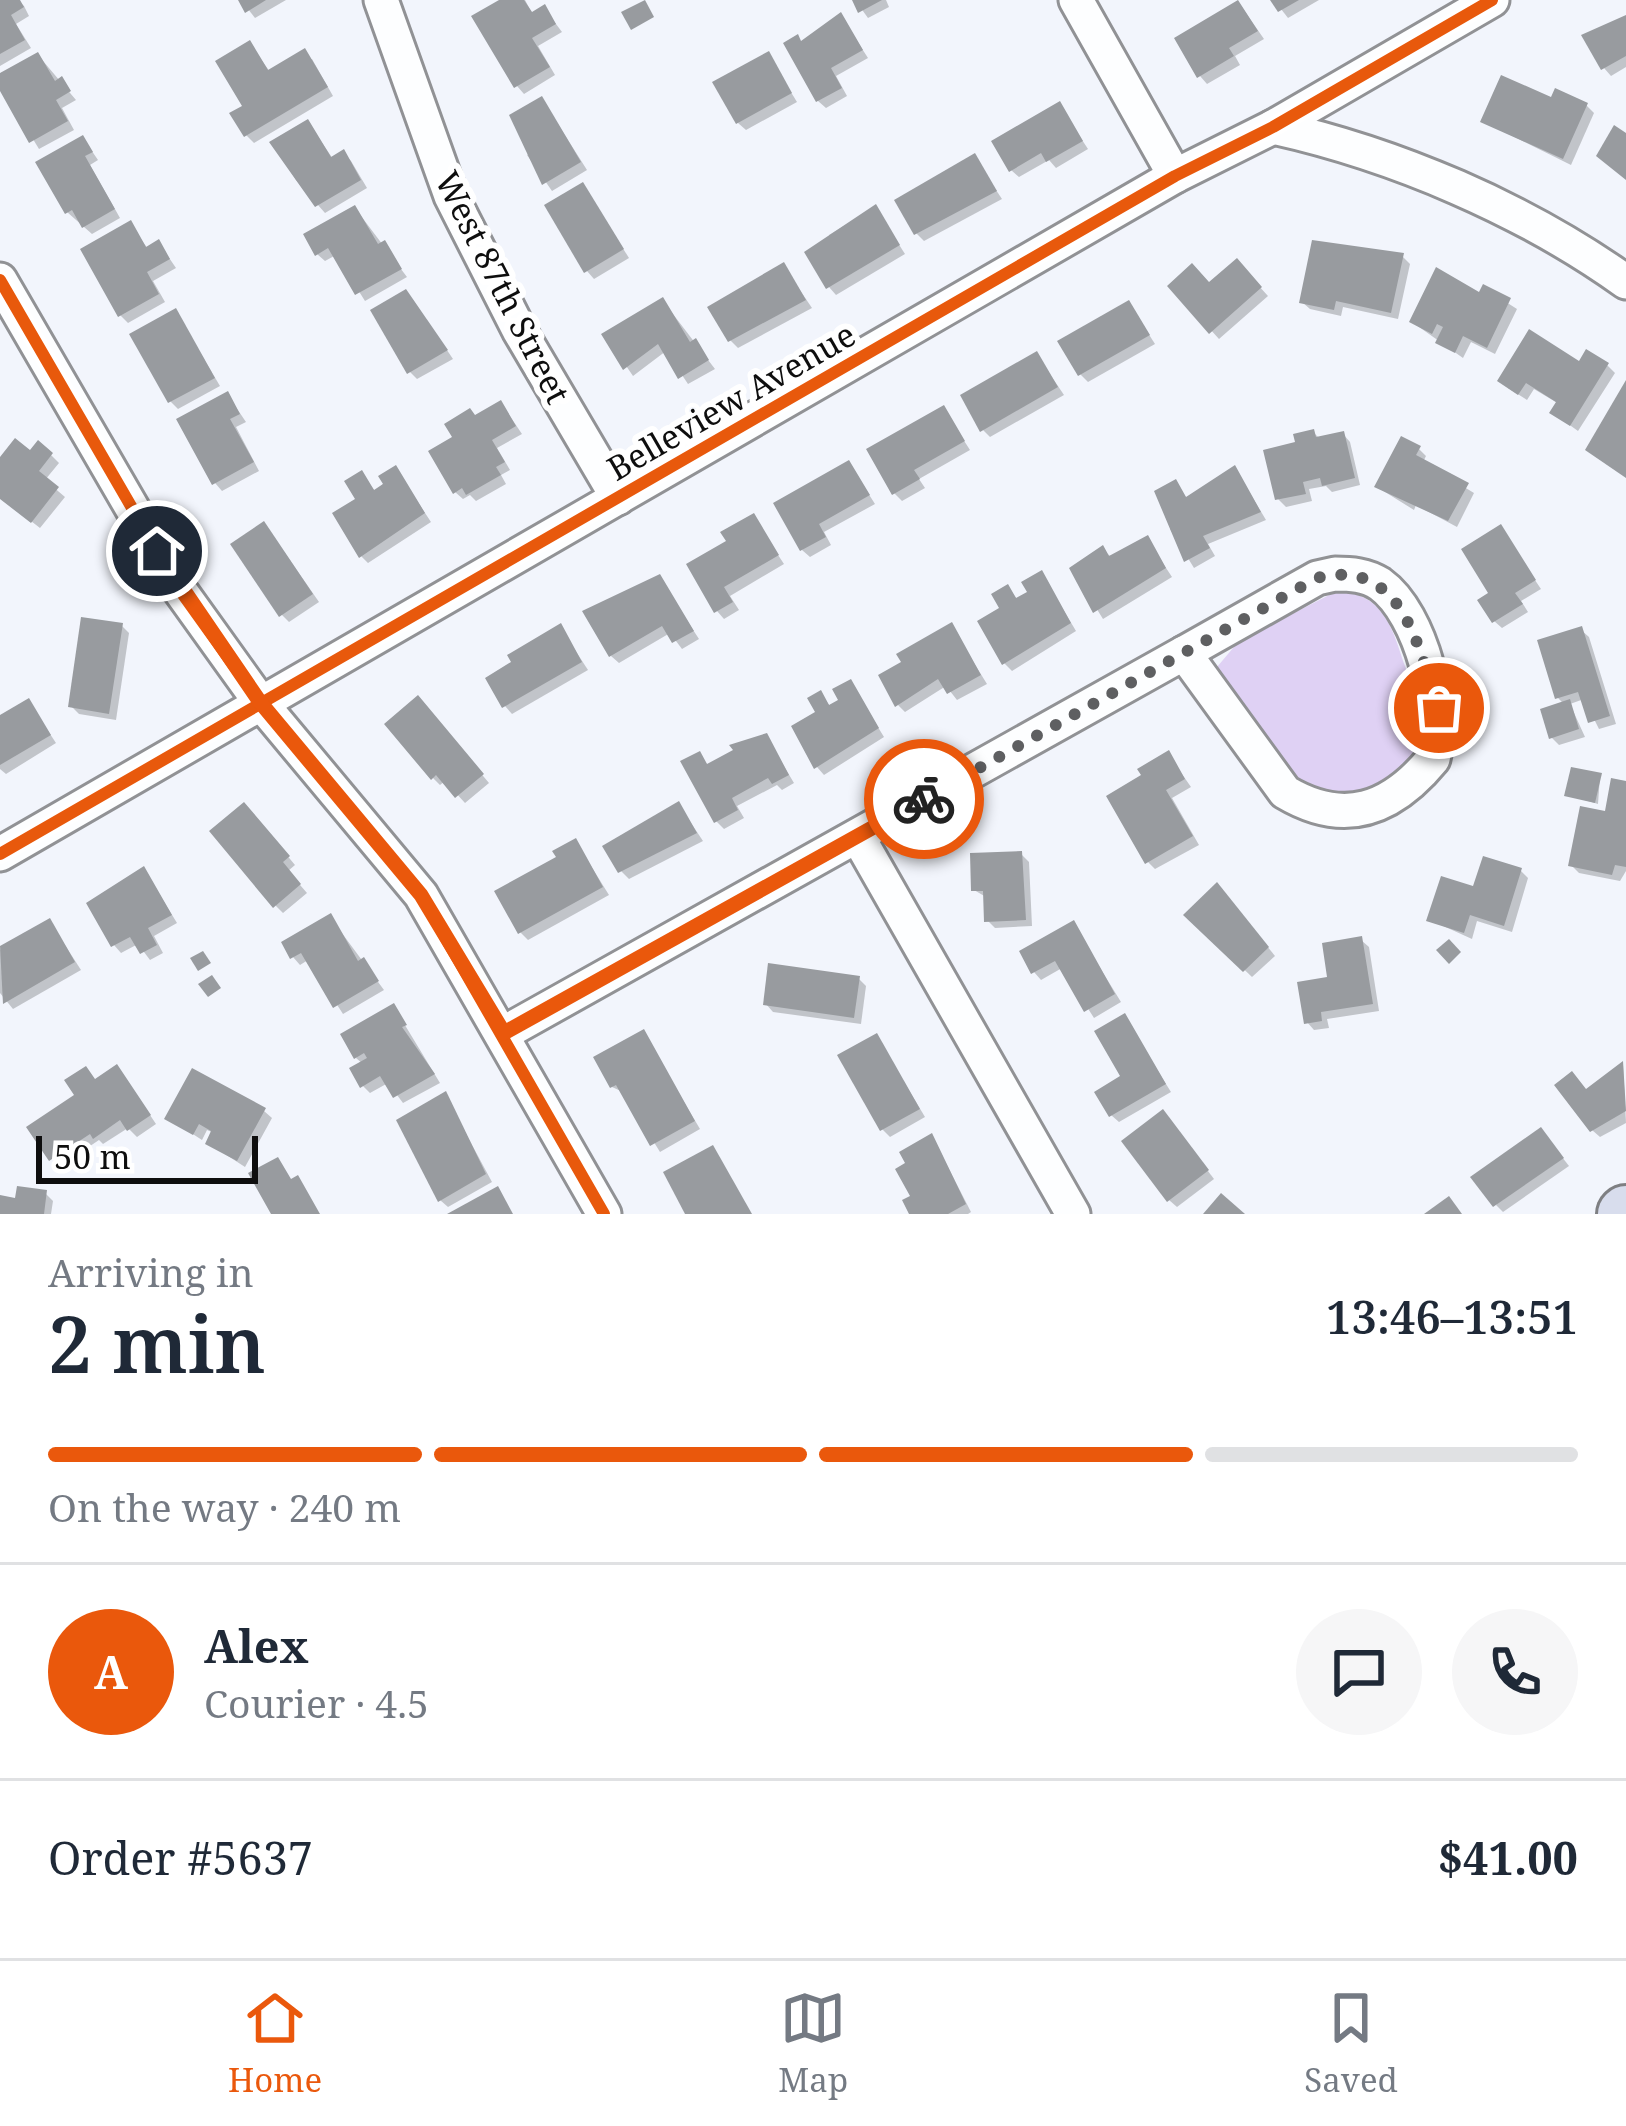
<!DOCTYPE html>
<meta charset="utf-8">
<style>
body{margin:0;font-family:"Noto Serif",serif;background:#f6f6f7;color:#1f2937;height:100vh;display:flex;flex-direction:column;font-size:45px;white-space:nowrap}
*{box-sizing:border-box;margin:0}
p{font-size:39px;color:#747a83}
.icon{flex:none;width:66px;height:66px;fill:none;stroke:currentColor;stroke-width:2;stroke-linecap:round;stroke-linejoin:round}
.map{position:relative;height:1214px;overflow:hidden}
.side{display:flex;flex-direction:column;background:#fff;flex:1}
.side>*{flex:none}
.scale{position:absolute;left:36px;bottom:30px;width:222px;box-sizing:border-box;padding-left:12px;border:6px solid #0e0e0e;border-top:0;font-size:33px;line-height:42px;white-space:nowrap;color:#0e0e0e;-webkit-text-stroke:9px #fff;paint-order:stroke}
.pin{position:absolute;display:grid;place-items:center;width:102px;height:102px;color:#fff;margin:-51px;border:6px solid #fff;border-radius:50%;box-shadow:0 3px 12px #0007}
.courier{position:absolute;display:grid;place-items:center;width:120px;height:120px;margin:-60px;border:9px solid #ea580c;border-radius:50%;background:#fff;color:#222;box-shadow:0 3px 15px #0007}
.overview em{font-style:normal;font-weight:600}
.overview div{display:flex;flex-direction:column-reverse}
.overview{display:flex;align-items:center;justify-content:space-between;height:204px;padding:0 48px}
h1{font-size:78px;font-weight:600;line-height:90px}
.bar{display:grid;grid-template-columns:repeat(4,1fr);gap:18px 12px;align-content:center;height:144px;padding:0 48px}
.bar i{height:15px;border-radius:9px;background:#e0e1e3}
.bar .current{background:#ea580c}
.bar p{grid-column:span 4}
.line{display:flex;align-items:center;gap:30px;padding:0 48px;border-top:3px solid #e0e1e3}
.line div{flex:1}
.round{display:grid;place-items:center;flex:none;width:126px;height:126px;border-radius:63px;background:#f6f6f7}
.menu{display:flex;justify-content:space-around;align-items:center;height:168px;border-top:3px solid #e0e1e3;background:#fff;font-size:33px;color:#747a83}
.menu a{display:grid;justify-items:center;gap:6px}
.menu .current{color:#ea580c}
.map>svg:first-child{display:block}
.green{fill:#dfd1f4}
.shadow{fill:#0003}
.building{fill:#989b9f}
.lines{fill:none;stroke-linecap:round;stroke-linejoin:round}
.minor-casing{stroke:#919295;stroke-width:39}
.primary-casing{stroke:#7e7f82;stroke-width:60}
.minor{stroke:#fdfeff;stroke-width:33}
.primary{stroke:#d8dded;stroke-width:54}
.cycleway-casing{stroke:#fff;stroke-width:20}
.cycleway{stroke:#e8590c;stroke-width:12}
.done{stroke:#5e5f61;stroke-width:12;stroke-dasharray:0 21.6}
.route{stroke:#ea580c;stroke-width:15}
.labels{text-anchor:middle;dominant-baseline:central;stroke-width:12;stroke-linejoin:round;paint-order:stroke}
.street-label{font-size:33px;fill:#0e0e0e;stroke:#fff}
</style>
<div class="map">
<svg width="1626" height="1214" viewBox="0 0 1626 1214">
<rect width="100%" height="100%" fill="#f2f5fc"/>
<path class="green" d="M1337,591C1384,594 1392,627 1405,666C1424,722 1432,762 1369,790C1347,799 1318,797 1299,781C1268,757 1243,710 1219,678L1217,667L1239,641Z"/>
<g class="shadow">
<polygon points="0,0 18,0 24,6 29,16 16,24 31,48 0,66"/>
<polygon points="241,0 286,0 255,18"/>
<polygon points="505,0 525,0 533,15 544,8 562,32 538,46 555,75 524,94 517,86"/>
<polygon points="855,0 886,0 889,7 868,18"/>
<polygon points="1274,0 1319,0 1288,18"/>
<polygon points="1239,3 1264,39 1235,56 1240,65 1207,84 1200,76"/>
<polygon points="841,16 868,58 836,76 847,96 826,108 818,101 802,43"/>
<polygon points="1626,17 1626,67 1611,76 1604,68"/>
<polygon points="250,44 270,72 312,59 333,96 254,143 246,135"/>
<polygon points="38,55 76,100 62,108 74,130 39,149 0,85 0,77"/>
<polygon points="768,55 797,102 746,130 738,123"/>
<polygon points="542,99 587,170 552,191 527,155 534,151"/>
<polygon points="1553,101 1586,105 1594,113 1571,165 1484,122"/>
<polygon points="1059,105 1088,149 1056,168 1049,160 1019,177 1011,170"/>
<polygon points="308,122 333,159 343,153 351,161 367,188 325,213 296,180 273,143"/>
<polygon points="83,138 98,160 90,165 120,218 92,234 67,212"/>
<polygon points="974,157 1002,199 924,241 916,233"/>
<polygon points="583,185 629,258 594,279 587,271"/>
<polygon points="875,207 905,254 836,295 829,287 829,235"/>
<polygon points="355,208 407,277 365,301 336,255 325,261 317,254"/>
<polygon points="130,224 148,249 159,243 176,268 153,281 165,302 128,323 120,315"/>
<polygon points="1402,256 1410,264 1398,319 1343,307 1341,316 1310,309 1302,302"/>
<polygon points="1237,262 1268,296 1219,339 1171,286 1209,286"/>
<polygon points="783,265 812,308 738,348 730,340"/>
<polygon points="1484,288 1517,309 1495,354 1471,342 1463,358 1412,322 1480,296"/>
<polygon points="413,300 453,359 417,379 410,372"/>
<polygon points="663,301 715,369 688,384 666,351 633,376 605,335"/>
<polygon points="1129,303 1155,344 1088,382 1080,374"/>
<polygon points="176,312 220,386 178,409 170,401"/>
<polygon points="1037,355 1064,395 990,437 983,430"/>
<polygon points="1580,365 1607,365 1615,373 1578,431 1553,413 1559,404 1534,389 1527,400 1508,388"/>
<polygon points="227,394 246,422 236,427 259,471 222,491 215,483"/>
<polygon points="501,403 522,434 497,448 510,470 501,475 506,484 476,501 470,495 463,499 455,492 476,418"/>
<polygon points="943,408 970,450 919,479 925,488 902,501 894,493"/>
<polygon points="1313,432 1320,439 1343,434 1350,442 1360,485 1332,492 1326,486 1309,489 1312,501 1286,507 1278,499 1299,445"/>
<polygon points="1419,449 1426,456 1423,462 1474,493 1457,527 1416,505 1414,510 1377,487"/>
<polygon points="31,454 51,455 59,463 45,480 65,497 40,528 0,497 0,462"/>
<polygon points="849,463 875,504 824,532 831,545 810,557 802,550"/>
<polygon points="1235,468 1266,520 1208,544 1215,556 1194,568 1170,529 1176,525 1175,482 1188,500"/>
<polygon points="396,469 431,522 368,563 361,556 361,474 376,492"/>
<polygon points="753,517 784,564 730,596 739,610 724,619 717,611 730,542"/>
<polygon points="1500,528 1541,589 1521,601 1528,612 1502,628 1494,621 1492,594"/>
<polygon points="271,533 319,602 289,622 282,615"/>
<polygon points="1147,539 1172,577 1103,619 1072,569 1102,549 1110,556"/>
<polygon points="1042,574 1076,631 1012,671 1004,663 1008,588 1018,600 1031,593"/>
<polygon points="659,578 699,639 682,649 670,633 619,663 611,656"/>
<polygon points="121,625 129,633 116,720 79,714 71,706"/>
<polygon points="951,626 987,684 957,700 946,686 905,712 898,705"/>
<polygon points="560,627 588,670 512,714 505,706"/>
<polygon points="1581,630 1589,637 1616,724 1599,729 1584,699 1570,704 1585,737 1559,745 1551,737 1564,704 1558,698"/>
<polygon points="851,683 884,737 824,775 817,767 820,694 831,707 842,701"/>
<polygon points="29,702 56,743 6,774 0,769 0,719"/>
<polygon points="425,707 489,783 465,803 445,781 440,785 433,778"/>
<polygon points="766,736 794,783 782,790 777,785 737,806 744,818 724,829 716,821 699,754 709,767"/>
<polygon points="1168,754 1191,787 1172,798 1199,845 1155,869 1148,862 1145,777"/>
<polygon points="1600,776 1598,804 1568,795"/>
<polygon points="1626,784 1626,871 1620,881 1579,873 1571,865"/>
<polygon points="679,805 703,841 629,879 621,871"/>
<polygon points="252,813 295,865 288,871 307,893 283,913 276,906"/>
<polygon points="576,842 609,895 528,940 520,932 560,858"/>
<polygon points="1021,854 1029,862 1032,926 995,928 987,920 986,897 974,890"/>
<polygon points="144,869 177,923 154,936 163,953 150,960 138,944 121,953 114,945"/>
<polygon points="1521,871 1528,878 1512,932 1477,921 1472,939 1430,920 1475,890"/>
<polygon points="1225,894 1275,956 1252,977 1187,915"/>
<polygon points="330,917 384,990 343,1014 308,960 300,965 293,957"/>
<polygon points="50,922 81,970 13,1009 0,993 0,950"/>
<polygon points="1073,924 1121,1002 1094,1018 1062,968 1041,980 1034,972"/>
<polygon points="1361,940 1369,947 1379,1011 1327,1019 1329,1028 1314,1030 1307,1022"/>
<polygon points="858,978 866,986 861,1024 773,1012 766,1004"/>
<polygon points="394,1007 440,1083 403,1103 388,1083 370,1093 363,1086 363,1064 356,1058"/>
<polygon points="1124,1017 1171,1092 1119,1122 1111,1115 1124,1077"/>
<polygon points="643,1033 700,1129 660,1152 623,1092 612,1087"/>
<polygon points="877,1037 925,1117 890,1137 882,1129"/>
<polygon points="1623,1065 1626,1123 1600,1137 1592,1130 1587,1092"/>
<polygon points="124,1076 156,1124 137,1137 128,1128 103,1144 99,1140 59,1167 30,1128 97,1082"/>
<polygon points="445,1095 492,1182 448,1207 440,1200"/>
<polygon points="264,1111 272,1118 245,1167 208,1143 214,1133 207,1130 202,1140 168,1118"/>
<polygon points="1170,1121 1214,1179 1177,1207 1169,1200"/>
<polygon points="932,1136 971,1212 968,1214 913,1214"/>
<polygon points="1548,1139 1569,1166 1503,1212 1496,1205"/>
<polygon points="45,1193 53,1201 51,1214 0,1214 0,1198 18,1201"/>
</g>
<g class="building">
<polygon points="0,0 20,0 24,7 11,15 25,40 0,54"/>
<polygon points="238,0 266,0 245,13"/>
<polygon points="499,0 524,0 532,12 545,4 556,24 532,38 550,67 514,88 471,16"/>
<polygon points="645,0 654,17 631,30 621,12"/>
<polygon points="852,0 882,0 858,13"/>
<polygon points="1238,0 1258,31 1229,48 1234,56 1197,78 1174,38"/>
<polygon points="1270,0 1299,0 1278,12"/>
<polygon points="841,12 863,50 831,68 842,88 816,102 783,43 798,34 801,41"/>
<polygon points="1626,15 1626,56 1601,70 1581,35"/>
<polygon points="250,40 268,70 305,48 328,87 244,137 229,113 242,106 215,61"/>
<polygon points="769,51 792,93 736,124 712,82"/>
<polygon points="38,52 55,81 62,76 71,91 56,100 68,121 29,143 0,91 0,73"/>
<polygon points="1501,75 1551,97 1555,88 1588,103 1563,159 1480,122"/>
<polygon points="542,96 581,162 542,185 509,115"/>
<polygon points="1060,101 1083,141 1046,162 1041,153 1009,172 991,141"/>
<polygon points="308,119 331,157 344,149 361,180 315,207 269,142"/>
<polygon points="1614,125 1626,133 1626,180 1596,156"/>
<polygon points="83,135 93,152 85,156 115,209 82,228 72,210 65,214 35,162"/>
<polygon points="975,153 997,191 914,235 894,200"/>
<polygon points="583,182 624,249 584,273 544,205"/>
<polygon points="876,204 900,245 826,289 804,252"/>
<polygon points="355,205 378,244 385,240 402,269 355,295 328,248 315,256 303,234"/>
<polygon points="131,220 146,247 159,239 170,259 147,272 159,294 118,317 80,249"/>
<polygon points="1312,240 1404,253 1391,313 1336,301 1334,310 1299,303"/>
<polygon points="1237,258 1262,287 1209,334 1167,286 1192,263 1209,282"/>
<polygon points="784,262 806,300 728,342 707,307"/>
<polygon points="1436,267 1479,292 1483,284 1511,298 1487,348 1463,336 1455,353 1435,343 1443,327 1437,324 1432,334 1409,322"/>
<polygon points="406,289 448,350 407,374 370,310"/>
<polygon points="663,297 690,342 696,338 709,360 678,379 658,344 623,370 601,334"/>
<polygon points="1129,300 1150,335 1078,376 1057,341"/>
<polygon points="176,308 215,378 168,403 129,334"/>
<polygon points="1529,329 1579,361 1586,349 1609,363 1570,426 1549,413 1556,402 1526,383 1518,395 1497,381"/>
<polygon points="1037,351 1058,387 980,432 960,395"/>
<polygon points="1626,380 1626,478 1585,450"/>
<polygon points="228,391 240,414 230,419 254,462 212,485 176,419"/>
<polygon points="501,400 516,426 492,440 505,462 496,467 501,475 466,495 462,488 453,494 428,451 452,437 444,424 470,408 475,415"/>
<polygon points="944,405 965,441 914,470 920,479 892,495 866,449"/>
<polygon points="1314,429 1316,437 1344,431 1355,478 1322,486 1320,478 1303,482 1306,494 1275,500 1263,450 1295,442 1293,434"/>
<polygon points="1401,436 1421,446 1416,455 1469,483 1448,521 1374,487"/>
<polygon points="15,438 30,450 38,440 53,453 39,471 59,487 31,523 0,499 0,457"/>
<polygon points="849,460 870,495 819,524 826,537 800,551 773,503"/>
<polygon points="396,465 425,513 359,558 332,513 355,499 344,481 362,470 374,490 383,484 378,476"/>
<polygon points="1235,465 1261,512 1203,536 1210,548 1184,562 1154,491 1176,479 1186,497"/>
<polygon points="754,513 779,555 724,587 733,602 714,613 686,564 726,541 720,532"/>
<polygon points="264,521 313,594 279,617 230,544"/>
<polygon points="1501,524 1536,580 1515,593 1523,604 1492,623 1477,600 1488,593 1461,549"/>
<polygon points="1148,535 1166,568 1093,613 1069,568 1103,545 1109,556"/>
<polygon points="1042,570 1071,623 1002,665 977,621 999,608 991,594 1008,584 1016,598 1027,592 1021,582"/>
<polygon points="660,574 694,631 672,643 662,626 609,657 582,611"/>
<polygon points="81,617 123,623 109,714 68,707"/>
<polygon points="952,622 981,675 947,694 938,679 895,707 878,675 901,662 896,654"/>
<polygon points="561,623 582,662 502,708 485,678 511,662 507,655"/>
<polygon points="1582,626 1610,716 1588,723 1578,692 1555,699 1537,640"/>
<polygon points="851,679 879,728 814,769 791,726 815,712 807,698 821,690 829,705 838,700 832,689"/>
<polygon points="418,695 484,774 455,798 436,775 431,780 384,724"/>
<polygon points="29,698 51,735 0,765 0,715"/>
<polygon points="1570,699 1579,729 1549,739 1540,709"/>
<polygon points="767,733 789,775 772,784 768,778 732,798 738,810 714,823 680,761 700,751 707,764 733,750 729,745"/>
<polygon points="1169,750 1185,779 1166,790 1193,836 1145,864 1106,796 1141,775 1137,769"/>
<polygon points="1571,767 1602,773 1595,803 1564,796"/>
<polygon points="1611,778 1626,781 1626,867 1615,865 1612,875 1568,866 1580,806 1605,811"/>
<polygon points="679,801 697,833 618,873 602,846"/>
<polygon points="244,802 290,856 283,862 301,884 273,908 209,831"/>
<polygon points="576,838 603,887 518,934 494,891 556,857 552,851"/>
<polygon points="1022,851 1026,920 984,922 983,891 971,891 970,853"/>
<polygon points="1483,856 1522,868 1504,926 1470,915 1464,933 1426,921 1441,876 1473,886"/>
<polygon points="144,866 172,915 148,928 157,945 140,954 130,937 111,947 86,903"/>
<polygon points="1217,882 1269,947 1243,972 1183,915"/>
<polygon points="331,913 358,961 364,957 379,981 333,1008 301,953 290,959 281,942"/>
<polygon points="50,918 75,962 3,1004 0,946"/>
<polygon points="1074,920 1115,994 1084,1012 1055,961 1031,974 1019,951"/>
<polygon points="1362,936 1373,1004 1321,1012 1322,1021 1304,1024 1297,982 1327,977 1322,943"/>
<polygon points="1449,939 1461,952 1449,964 1436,950"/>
<polygon points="203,951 211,963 198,971 190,958"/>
<polygon points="768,963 860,976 854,1018 763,1005"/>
<polygon points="212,975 221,988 208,997 198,984"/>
<polygon points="394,1003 407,1025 402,1027 435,1074 393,1098 380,1076 360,1088 349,1068 367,1058 364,1053 354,1059 340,1034"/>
<polygon points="1125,1013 1166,1084 1109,1117 1094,1092 1120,1076 1094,1031"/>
<polygon points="644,1029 695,1121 650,1146 616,1085 610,1088 593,1057"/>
<polygon points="877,1033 920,1109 880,1131 837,1055"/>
<polygon points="1623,1061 1626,1111 1590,1132 1554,1085 1572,1071 1586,1089"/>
<polygon points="117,1064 151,1115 127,1131 120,1120 93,1139 90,1134 49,1161 26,1127 74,1095 64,1080 86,1066 95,1079"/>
<polygon points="192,1068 266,1108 237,1161 205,1144 211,1131 199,1124 193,1135 164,1119"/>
<polygon points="446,1091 486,1174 438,1202 396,1120"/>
<polygon points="1163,1109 1209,1170 1167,1202 1121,1141"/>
<polygon points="1541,1127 1564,1158 1493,1207 1470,1177"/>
<polygon points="932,1133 966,1204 948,1214 909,1214 902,1200 910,1196 895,1169 905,1163 899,1152"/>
<polygon points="713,1145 752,1214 685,1214 663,1172"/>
<polygon points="278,1157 291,1179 298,1175 320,1214 271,1214 248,1173"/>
<polygon points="17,1186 47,1190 44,1214 0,1214 0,1195 15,1198"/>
<polygon points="498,1186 513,1214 447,1214"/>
<polygon points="1221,1193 1245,1214 1203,1214"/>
<polygon points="1449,1196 1462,1214 1424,1214"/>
</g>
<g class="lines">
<defs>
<g id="minor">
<polyline points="381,0 451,196 519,330 618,498"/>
<polyline points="1076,0 1175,176"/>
<path d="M1273,127C1395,154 1524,209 1626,282"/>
<polyline points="0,280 179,589 260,702 421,895 604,1214"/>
<path d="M1335,574C1351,574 1366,575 1380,584C1422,614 1445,712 1433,759C1391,810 1344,827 1285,792L1184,653L1317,578Z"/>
<polyline points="858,837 1073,1214"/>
<polyline points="0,854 1175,176 1273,127 1492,0"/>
<polyline points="504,1033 1184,653"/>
</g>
<polyline id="primary" points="1625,1214 1626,1213"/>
</defs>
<use href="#minor" class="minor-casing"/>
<use href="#primary" class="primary-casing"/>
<use href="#minor" class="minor"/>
<use href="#primary" class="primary"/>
<defs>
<g id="cycleway">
<polyline points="0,280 179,589 260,702 421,895 604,1214"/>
<polyline points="0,854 1175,176 1273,127 1492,0"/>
</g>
</defs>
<use href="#cycleway" class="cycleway-casing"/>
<use href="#cycleway" class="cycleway"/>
</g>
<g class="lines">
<path class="done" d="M924,799L1317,578C1403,557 1417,646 1439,708"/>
<polyline class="route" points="157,551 260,702 421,895 504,1033 924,799"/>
</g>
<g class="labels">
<g class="street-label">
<text transform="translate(503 287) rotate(63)">West 87th Street</text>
<text transform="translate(731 401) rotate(-30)">Belleview Avenue</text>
</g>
</g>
</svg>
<div class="scale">50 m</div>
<div class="pin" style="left:1439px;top:708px;background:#ea580c"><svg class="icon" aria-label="bag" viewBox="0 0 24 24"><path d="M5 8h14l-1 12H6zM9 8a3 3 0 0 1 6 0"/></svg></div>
<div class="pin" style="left:157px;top:551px;background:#1f2937"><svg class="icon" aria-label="home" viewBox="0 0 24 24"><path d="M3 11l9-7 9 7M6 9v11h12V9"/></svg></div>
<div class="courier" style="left:924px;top:799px"><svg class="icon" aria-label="bike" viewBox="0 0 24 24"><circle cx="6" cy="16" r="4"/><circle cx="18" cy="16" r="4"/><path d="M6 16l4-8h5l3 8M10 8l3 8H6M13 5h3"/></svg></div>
</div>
<section class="side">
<div class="overview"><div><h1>2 min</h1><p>Arriving in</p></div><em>13:46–13:51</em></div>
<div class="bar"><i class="current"></i><i class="current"></i><i class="current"></i><i></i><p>On the way · 240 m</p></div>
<div class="line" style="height:216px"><b class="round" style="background:#ea580c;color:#fff">A</b><div><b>Alex</b><p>Courier · 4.5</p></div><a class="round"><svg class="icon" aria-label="chat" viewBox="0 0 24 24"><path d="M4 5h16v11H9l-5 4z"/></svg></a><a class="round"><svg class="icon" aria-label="phone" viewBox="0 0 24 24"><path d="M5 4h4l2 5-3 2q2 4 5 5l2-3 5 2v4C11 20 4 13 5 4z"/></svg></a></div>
<div class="line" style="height:156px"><div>Order #5637</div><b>$41.00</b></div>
</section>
<nav class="menu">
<a class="current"><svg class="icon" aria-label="home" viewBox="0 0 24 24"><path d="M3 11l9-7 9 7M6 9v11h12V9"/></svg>Home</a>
<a><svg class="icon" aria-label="map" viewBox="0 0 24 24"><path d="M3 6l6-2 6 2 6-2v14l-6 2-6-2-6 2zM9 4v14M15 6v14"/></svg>Map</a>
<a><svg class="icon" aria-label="saved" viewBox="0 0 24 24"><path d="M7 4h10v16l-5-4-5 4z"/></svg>Saved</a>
</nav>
